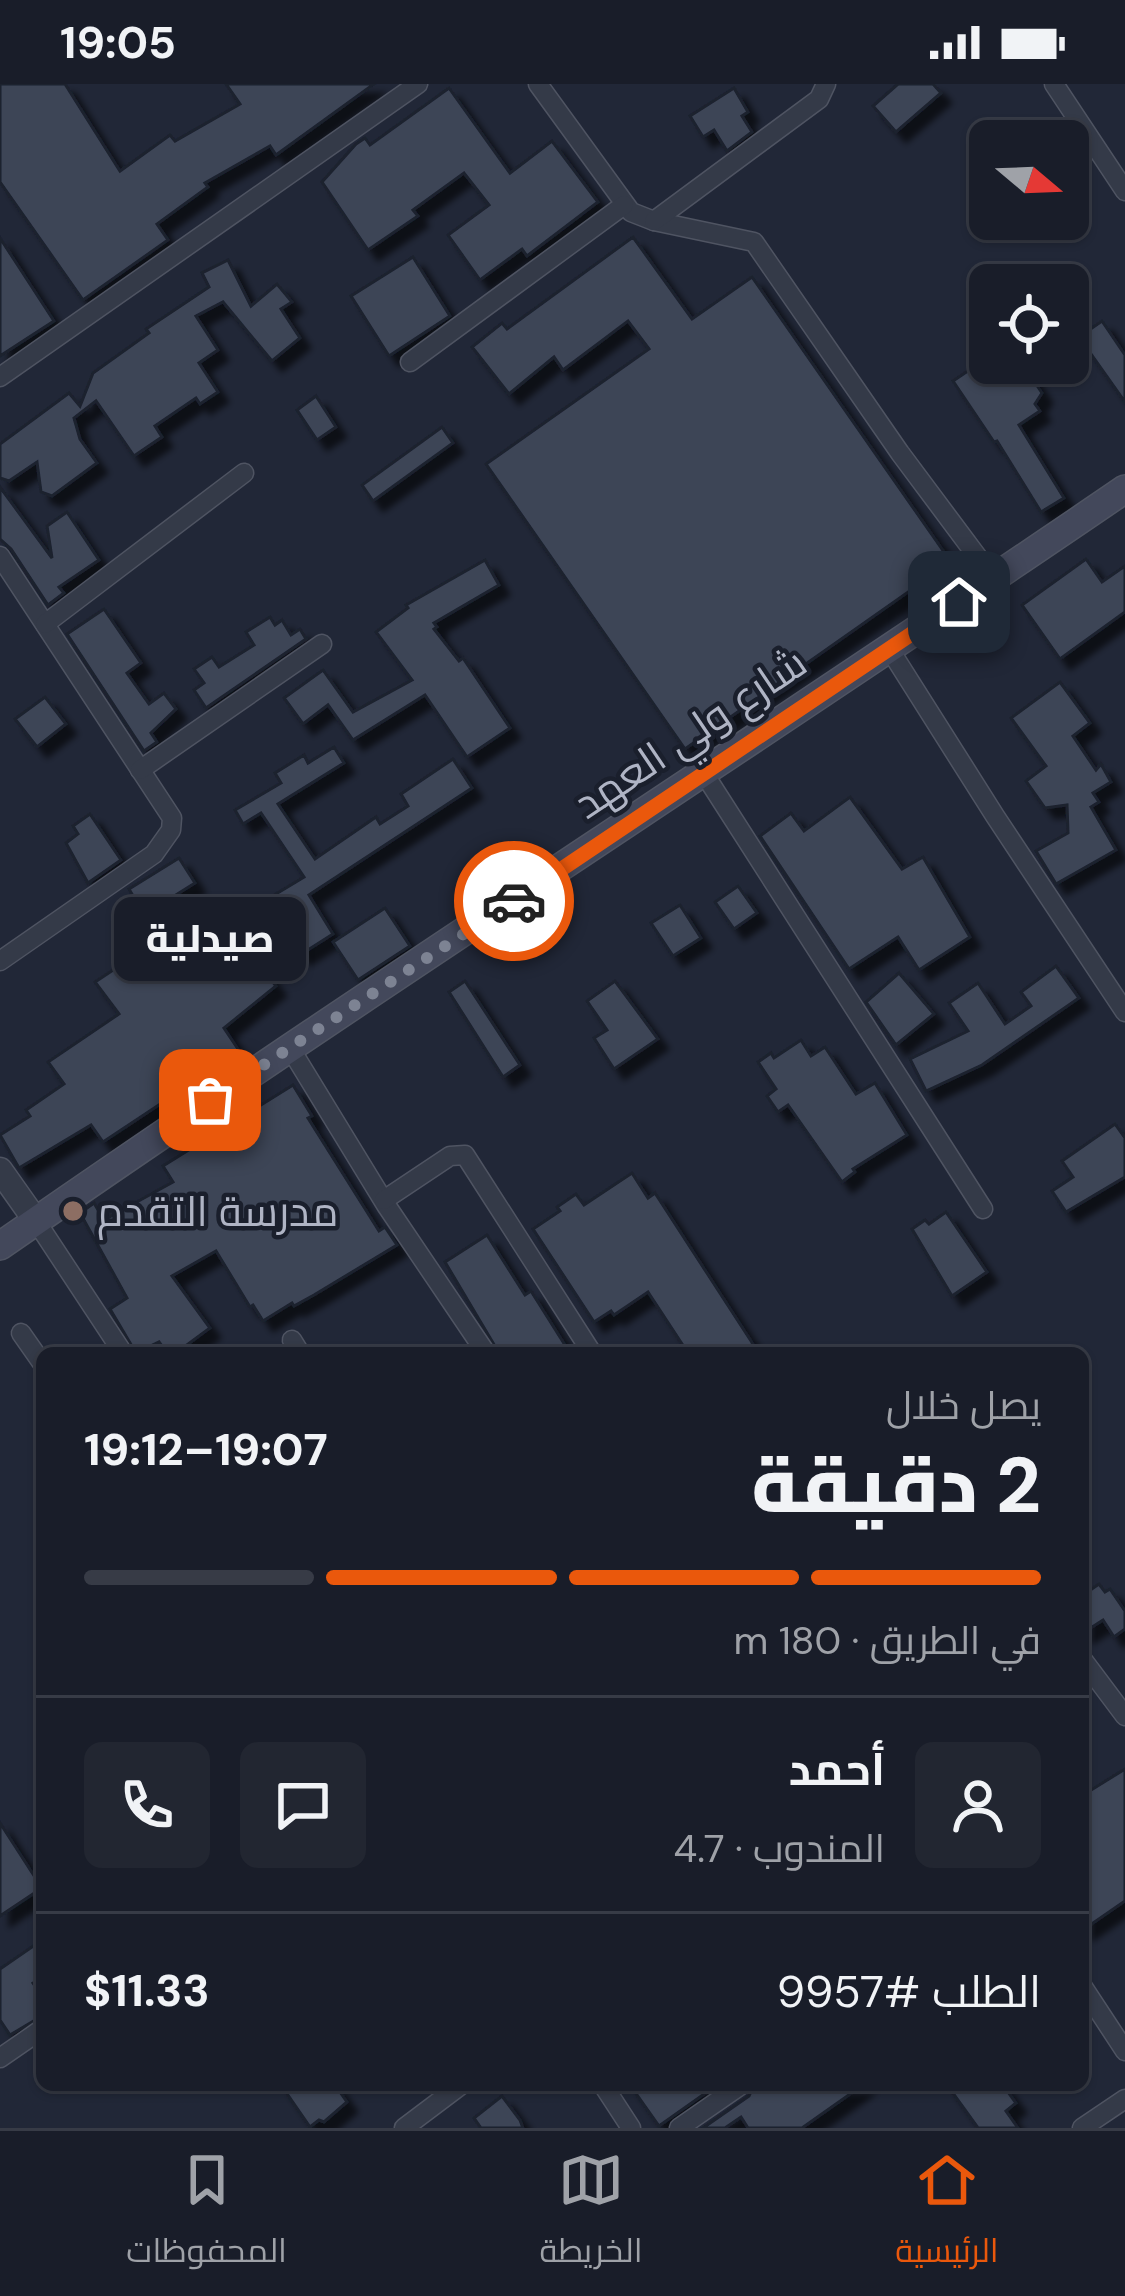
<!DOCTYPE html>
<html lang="ar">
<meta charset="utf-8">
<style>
body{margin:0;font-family:"DM Sans",Cairo,sans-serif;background:#222631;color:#f1f3f6;direction:rtl;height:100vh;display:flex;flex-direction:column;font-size:45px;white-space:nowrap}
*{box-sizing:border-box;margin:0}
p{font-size:39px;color:#9fa2a8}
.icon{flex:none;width:66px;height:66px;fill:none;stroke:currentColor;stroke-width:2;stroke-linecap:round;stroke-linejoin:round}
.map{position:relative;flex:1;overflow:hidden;direction:ltr}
.sheet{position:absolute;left:36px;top:1263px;width:1053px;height:744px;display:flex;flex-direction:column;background:#191d29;border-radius:18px;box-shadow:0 3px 9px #0004,0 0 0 3px #373b46;direction:rtl}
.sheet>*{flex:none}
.needle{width:78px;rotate:109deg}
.tools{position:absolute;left:969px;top:36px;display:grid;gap:24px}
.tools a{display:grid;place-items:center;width:120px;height:120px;border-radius:18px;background:#191d29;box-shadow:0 3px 9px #0004,0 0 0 3px #373b46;font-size:60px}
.pin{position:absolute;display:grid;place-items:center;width:102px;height:102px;color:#fff;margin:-51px;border-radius:24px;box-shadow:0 6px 18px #0006}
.courier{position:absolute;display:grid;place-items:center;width:120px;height:120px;margin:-60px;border:9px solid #ea580c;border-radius:50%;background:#fff;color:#222;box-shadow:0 3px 15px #0007}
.bubble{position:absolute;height:84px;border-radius:18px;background:#191d29;box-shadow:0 3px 9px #0004,0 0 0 3px #373b46;font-size:39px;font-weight:800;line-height:84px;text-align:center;direction:rtl}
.headline em{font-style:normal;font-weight:800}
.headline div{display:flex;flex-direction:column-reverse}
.headline{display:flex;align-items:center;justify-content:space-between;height:204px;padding:0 48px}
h1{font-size:78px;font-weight:800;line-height:90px}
.bar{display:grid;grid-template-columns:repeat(4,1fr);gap:18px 12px;align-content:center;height:144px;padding:0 48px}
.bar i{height:15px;border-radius:9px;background:#373b46}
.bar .on{background:#ea580c}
.bar p{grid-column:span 4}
.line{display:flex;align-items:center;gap:30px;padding:0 48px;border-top:3px solid #373b46}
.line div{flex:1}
.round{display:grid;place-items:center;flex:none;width:126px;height:126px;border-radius:18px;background:#222631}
.status{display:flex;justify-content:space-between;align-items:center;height:84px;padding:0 60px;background:#191d29;direction:ltr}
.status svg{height:33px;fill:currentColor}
.tab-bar{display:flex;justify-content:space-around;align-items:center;height:168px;border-top:3px solid #373b46;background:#191d29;font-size:33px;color:#9fa2a8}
.tab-bar a{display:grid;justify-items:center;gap:6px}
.tab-bar .on{color:#ea580c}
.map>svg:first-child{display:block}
.building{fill:#3d4557;stroke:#1c212e;stroke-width:3;filter:url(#shadow)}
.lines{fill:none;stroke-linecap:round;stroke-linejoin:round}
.minor-casing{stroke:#4f5462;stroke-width:21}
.tertiary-casing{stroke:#4f5462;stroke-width:27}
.secondary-casing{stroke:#4f5462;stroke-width:30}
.minor{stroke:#343a48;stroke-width:18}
.tertiary{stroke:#343a48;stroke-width:24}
.secondary{stroke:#43485b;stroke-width:27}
.done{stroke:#7d8393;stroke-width:12;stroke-dasharray:0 21.6}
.route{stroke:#ea580c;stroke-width:15}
.education-dot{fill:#8d6e63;stroke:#1a1f2c;stroke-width:4.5}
.labels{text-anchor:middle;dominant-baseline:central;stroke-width:9;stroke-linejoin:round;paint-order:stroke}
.street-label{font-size:42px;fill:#afb4c4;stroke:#1a1f2c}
.poi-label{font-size:42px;fill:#afb4c4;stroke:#1a1f2c;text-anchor:start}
</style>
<div class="status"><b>19:05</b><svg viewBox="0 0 49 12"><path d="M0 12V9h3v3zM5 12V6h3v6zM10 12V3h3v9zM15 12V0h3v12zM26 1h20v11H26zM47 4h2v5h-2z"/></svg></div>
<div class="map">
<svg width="1125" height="2044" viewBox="0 0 1125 2044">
<defs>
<filter id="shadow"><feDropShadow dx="10" dy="10" stdDeviation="3" flood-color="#0009"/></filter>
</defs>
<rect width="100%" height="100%" fill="#212737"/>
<g class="building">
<polygon points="0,0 65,0 120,87 170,51 175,57 240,20 226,0 374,0 276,71 270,62 205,99 208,103 157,140 168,156 83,216 0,98"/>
<polygon points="898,0 933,0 941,9 896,48 873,22"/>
<polygon points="449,4 510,89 552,57 598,118 527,172 522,165 480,196 448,151 489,121 464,89 413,126 418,132 368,166 322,98 356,60 365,54 370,61"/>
<polygon points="734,4 748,28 742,32 752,48 727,67 714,46 703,53 690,32"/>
<polygon points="633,153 692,235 752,193 951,478 685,665 486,380 649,265 628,237 563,286 554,273 509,310 472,263 502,239 507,245"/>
<polygon points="0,154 54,237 0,272"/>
<polygon points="413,173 450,232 389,272 351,212"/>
<polygon points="228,176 251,222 277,200 292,218 281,225 300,254 272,277 223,218 196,232 218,266 199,279 218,308 200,320 196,314 155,342 162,353 134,372 96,317 74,334 80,355 97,379 52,412 41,408 37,378 9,397 0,394 0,360 69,309 80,322 93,289 149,249 146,245 209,203 202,189"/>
<polygon points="1102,237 1125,271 1125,318 1079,253"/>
<polygon points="990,272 990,279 1022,279 1042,309 1035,320 1040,327 1019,341 1064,414 1041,428 997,357 994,358 953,297"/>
<polygon points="316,312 336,343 317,356 297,326"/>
<polygon points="442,343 453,359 373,417 362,401"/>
<polygon points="0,403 52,474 47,442 67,428 99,476 59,503 64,509 48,521 11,465 0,455"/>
<polygon points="1086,475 1102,498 1125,482 1125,528 1060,575 1022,521"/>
<polygon points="485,476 499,501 434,539 437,543 434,545 459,577 463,574 510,644 467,673 425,611 353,656 328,621 303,640 284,614 323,586 353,628 412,596 376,548 408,524 406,521"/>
<polygon points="104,525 141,579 127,589 149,620 164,609 176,625 151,649 157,658 144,667 67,550"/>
<polygon points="270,533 275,541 282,536 291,551 300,545 306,555 206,624 194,606 204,599 194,585 212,573 219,583 254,561 246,548"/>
<polygon points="1060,598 1090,639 1073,652 1096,686 1101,680 1111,698 1093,709 1099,718 1091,723 1116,766 1056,800 1036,767 1068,749 1067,721 1045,724 1026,697 1046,682 1011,634"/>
<polygon points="45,613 66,640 37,663 15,635"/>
<polygon points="334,663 344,679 278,720 315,775 376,733 380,740 408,722 401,710 453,675 472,704 309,811 333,850 300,871 266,816 304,793 261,729 243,740 235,726 281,699 275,689 304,671 308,679"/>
<polygon points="850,713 902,785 923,773 970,853 919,886 898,853 849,885 760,752 791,729 804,747"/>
<polygon points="90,730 121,776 88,799 66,759 78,750 73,742"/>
<polygon points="179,774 195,799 144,831 129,805"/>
<polygon points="738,802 757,829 734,845 715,818"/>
<polygon points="680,821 701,854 673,872 651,839"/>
<polygon points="385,824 410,862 358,896 333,858"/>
<polygon points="172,847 198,885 238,853 276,902 224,944 242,971 173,1017 171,1013 103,1058 91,1041 19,1084 0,1051 30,1032 26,1026 64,1000 48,978 119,930 95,898"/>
<polygon points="1056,882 1079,914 982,981 926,1007 910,975 968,947 949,919 978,899 1005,940 1031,922 1021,908"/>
<polygon points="899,889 934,930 896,961 866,918"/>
<polygon points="465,897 520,981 503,993 449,908"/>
<polygon points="615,897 658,955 614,985 594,954 607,946 587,917"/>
<polygon points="801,956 811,972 825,963 856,1010 875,999 907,1051 853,1085 855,1088 842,1098 788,1021 778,1028 767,1012 776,1005 758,978 771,969 774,974"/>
<polygon points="293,1001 312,1032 308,1034 379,1147 385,1143 397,1161 314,1211 294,1222 292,1219 263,1237 253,1221 250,1223 216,1167 172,1192 210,1244 176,1269 167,1269 159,1258 136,1269 110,1225 127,1214 80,1129 94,1119 104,1136 173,1098 163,1082"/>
<polygon points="1115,1040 1125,1054 1125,1093 1066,1128 1052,1107 1073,1093 1062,1077"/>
<polygon points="632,1089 648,1114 655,1109 753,1260 739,1269 688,1269 648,1208 614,1231 611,1227 594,1238 533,1145 560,1127 557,1123 576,1110 584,1121"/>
<polygon points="946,1128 987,1188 952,1212 912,1145 925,1136 929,1140"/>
<polygon points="487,1151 525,1211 531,1207 570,1269 499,1269 445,1178"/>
<polygon points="1099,1500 1105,1508 1110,1505 1125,1527 1125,1545 1114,1553 1103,1536 1083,1549 1083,1511"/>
<polygon points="1125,1685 1125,1817 1083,1846 1083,1711"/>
<polygon points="0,1739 42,1804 0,1832"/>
<polygon points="42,1856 42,1893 33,1899 42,1911 42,1932 10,1951 0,1936 0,1885"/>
<polygon points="281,2001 335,2001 347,2018 324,2038 319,2036 310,2043"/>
<polygon points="630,2001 717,2001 659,2042"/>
<polygon points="754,2001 863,2001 802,2044 748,2044 741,2033 725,2044 703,2044 749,2012"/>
<polygon points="947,2001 1003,2001 1016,2019 1006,2027 1018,2044 978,2044"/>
<polygon points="502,2012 520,2036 523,2044 481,2044 474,2034"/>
</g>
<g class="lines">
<defs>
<g id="minor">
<polyline points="538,0 631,128 654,137 754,158 900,369 994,495"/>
<polyline points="1054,0 1125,107"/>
<polyline points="654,137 819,15 826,0"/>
<polyline points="410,278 624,121"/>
<polyline points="0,293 418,0"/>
<polyline points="0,472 172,734 171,746 154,770 0,877"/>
<polyline points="45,540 244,389"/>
<polyline points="890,566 995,732 1125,928"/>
<polyline points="140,686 322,560"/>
<polyline points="705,691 983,1125"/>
<polyline points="290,964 386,1121 486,1269"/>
<polyline points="384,1116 450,1072 465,1071 592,1269"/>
<polyline points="36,1137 123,1269"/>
<polyline points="21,1249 42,1279"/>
<polyline points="292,1256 300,1269"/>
<polyline points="1083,1576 1125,1632"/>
<polyline points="1083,1903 1125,1967"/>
<polyline points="0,1974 42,1945"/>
<polyline points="603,2001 631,2044"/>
<polyline points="404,2044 461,2001"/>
<polyline points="679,2044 741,2001"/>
<polyline points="1082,2044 1125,2015"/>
</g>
<polyline id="tertiary" points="0,1086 36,1137"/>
<path id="secondary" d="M0,1162C371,904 752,660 1125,405"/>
</defs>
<use href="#minor" class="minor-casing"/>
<use href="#tertiary" class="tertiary-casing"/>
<use href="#secondary" class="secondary-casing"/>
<use href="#minor" class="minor"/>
<use href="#tertiary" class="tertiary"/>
<use href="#secondary" class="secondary"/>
</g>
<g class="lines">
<polyline class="done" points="210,1016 514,817"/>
<polyline class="route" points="514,817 959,518"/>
</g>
<circle class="education-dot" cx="73" cy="1127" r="12"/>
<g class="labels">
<g class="street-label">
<text transform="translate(690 649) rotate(-34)">شارع ولي العهد</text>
</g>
<g class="poi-label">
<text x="97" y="1127">مدرسة التقدم</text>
</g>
</g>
</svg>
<div class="tools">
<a><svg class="needle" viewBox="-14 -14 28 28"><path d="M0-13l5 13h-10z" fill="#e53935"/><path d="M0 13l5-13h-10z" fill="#9fa2a8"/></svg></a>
<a><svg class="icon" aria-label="locate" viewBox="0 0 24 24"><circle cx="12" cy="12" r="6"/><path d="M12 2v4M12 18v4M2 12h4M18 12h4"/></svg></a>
</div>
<div class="pin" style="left:210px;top:1016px;background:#ea580c"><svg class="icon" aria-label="bag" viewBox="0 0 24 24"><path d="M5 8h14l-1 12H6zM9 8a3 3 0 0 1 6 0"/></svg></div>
<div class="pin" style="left:959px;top:518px;background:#1f2937"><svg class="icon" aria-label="home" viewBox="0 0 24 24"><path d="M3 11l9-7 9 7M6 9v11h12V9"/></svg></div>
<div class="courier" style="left:514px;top:817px"><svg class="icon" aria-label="car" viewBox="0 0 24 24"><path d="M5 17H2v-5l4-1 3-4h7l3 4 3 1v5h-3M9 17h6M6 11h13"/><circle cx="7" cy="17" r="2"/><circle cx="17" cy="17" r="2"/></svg></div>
<div class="bubble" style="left:114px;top:813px;width:192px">صيدلية</div>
<section class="sheet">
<div class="headline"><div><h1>2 دقيقة</h1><p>يصل خلال</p></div><em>19:07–19:12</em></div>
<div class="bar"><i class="on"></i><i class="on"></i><i class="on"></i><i></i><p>في الطريق · 180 m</p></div>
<div class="line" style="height:216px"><a class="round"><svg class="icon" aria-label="person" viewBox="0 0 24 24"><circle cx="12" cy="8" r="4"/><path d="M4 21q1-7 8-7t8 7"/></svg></a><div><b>أحمد</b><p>المندوب · 4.7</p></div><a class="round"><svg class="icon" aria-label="chat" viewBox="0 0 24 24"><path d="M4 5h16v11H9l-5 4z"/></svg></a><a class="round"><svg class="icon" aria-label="phone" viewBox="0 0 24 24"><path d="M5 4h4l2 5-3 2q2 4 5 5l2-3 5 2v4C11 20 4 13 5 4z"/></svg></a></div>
<div class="line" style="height:156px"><div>الطلب #9957</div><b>$11.33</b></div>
</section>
</div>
<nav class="tab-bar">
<a class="on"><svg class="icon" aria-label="home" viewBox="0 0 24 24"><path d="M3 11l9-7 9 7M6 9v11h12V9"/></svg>الرئيسية</a>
<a><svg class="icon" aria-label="map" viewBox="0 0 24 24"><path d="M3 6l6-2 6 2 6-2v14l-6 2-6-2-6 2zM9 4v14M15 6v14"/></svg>الخريطة</a>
<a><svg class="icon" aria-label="saved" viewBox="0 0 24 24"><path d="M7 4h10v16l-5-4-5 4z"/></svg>المحفوظات</a>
</nav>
